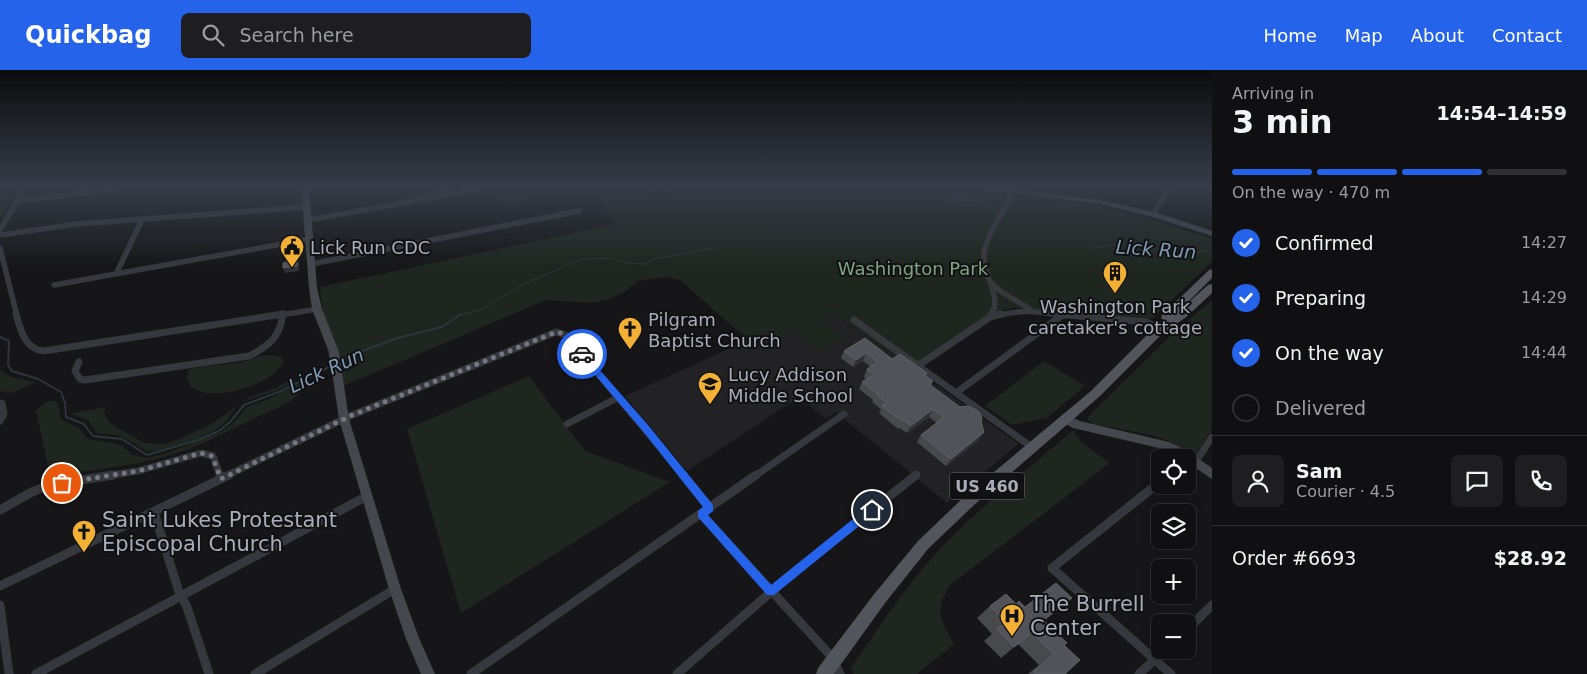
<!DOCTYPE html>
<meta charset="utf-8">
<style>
body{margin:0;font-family:"DejaVu Sans",sans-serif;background:#1e1e20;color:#f1f3f6;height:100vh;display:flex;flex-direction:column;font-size:19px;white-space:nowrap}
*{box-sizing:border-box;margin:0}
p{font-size:16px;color:#9c9d9f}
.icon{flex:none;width:28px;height:28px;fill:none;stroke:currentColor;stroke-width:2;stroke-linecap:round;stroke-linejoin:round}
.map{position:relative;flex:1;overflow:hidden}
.drawer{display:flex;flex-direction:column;background:#101012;width:375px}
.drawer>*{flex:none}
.controls{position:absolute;left:1151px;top:379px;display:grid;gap:10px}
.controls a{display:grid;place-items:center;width:45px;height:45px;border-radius:8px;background:#101012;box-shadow:0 2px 8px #0003,0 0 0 1px #303032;font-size:25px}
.pin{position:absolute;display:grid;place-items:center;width:42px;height:42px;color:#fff;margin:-21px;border:2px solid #fff;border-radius:50%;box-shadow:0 1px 5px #0007}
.courier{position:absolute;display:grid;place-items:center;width:50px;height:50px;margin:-25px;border:4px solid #2563eb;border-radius:50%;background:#fff;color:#222;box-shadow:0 1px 6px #0007}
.head em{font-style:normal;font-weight:700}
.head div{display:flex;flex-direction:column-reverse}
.head{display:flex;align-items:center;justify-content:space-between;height:85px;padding:0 20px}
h1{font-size:32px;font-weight:700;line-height:38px}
.bar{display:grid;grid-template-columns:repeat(4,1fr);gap:8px 5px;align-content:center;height:60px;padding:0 20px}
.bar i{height:6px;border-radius:4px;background:#303032}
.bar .active{background:#2563eb}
.bar p{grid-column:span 4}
.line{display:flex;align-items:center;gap:12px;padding:0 20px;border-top:1px solid #303032}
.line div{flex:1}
.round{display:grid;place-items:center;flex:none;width:52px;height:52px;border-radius:8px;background:#1e1e20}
ol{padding:0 20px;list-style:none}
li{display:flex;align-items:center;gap:15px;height:55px}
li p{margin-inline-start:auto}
li .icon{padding:5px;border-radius:50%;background:#2563eb;color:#fff;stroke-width:4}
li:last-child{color:#9c9d9f}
li i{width:28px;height:28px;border:2px solid #303032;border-radius:50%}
header{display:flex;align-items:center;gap:30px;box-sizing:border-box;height:70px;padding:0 25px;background:#2563eb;color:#fff}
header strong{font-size:24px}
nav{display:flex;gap:28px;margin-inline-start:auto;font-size:18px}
.search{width:350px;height:45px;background:#1e1e20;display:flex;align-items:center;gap:12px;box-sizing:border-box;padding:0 18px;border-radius:8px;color:#9c9d9f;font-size:19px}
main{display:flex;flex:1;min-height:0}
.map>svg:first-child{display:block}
.built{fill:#222225}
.green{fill:#1e261f}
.water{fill:#2c353c}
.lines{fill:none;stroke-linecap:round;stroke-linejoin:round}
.stream-far1{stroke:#2c353c;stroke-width:1}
.stream{stroke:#2c353c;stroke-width:2}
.street-far2{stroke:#37383d;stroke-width:5.5}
.street-far1{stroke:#37383d;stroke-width:7}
.street{stroke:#37383d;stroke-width:9}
.secondary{fill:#45474d;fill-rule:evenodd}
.primary{fill:#53555c;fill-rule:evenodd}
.wall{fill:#47494d}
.shaded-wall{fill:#2f3033}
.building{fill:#525359;stroke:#5f6168}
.route{fill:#2563eb}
.done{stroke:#757880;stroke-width:5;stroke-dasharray:0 9}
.labels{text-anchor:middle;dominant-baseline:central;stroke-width:4;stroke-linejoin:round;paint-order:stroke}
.shield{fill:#111113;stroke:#7b7e86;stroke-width:1}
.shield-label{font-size:16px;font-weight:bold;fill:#a8adb8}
.poi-label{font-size:18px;fill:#a8adb8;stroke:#111113;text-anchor:start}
.park-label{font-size:18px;fill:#7fa381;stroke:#111113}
.water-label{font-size:19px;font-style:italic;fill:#7f9bb3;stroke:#111113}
.near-poi-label{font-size:21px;fill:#a8adb8;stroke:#111113;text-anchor:start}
</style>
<header>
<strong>Quickbag</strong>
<div class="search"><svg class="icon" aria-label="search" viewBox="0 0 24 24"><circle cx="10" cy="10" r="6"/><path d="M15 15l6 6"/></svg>Search here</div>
<nav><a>Home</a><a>Map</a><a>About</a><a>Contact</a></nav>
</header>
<main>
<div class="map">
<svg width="1212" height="604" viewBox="0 0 1212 604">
<rect width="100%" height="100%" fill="#161618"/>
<g class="built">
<polygon points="639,115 690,115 669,124 662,119 649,124"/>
<polygon points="820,234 912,298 1019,374 947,433 836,342 826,349 799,327 687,401 625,326 748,270"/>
</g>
<g class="green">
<polygon points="0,115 16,115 8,136 0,149"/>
<path d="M491,115H630C641,125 657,129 671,125C680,123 685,119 694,119L693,115H931L1097,135L1140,146L1212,169V192L1152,249L1014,238L999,241L912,298L838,246C821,246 810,258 795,263C791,264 787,264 783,265C769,272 767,278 751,268L748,270L680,210L666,207L638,211L623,223L607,230L590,233L546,230L341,317L328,285L320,217L616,154L592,117L527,129L511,136L499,133L494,127Z"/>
<polygon points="1212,230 1212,359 1197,383 1190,383 1166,370 1147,364 1093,354 1088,350 1088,347 1168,268"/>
<polygon points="825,250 847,268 819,283 797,264"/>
<path d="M273,285L281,287L284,292C271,314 230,326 206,323C201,322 195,319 191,317L187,309L189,299L243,292L260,286Z"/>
<polygon points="1044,291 1085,316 1047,348 1012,355 985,336"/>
<polygon points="0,300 11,307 36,312 12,323 0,321"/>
<polygon points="529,306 585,381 670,412 461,543 407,359"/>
<path d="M291,309L295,310C280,324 259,323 242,333C233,339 228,352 218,358C199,371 171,377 148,382L130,371L117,365L96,363L89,351L70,344L105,337L104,344L111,354L144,373L165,374L177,370L213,353L250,327L278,317Z"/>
<path d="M299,313H304L306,315C296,333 273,339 255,348C226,363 196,378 164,387C126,397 88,401 50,405L36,340L48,331H55L58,334L61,349L79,358L88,369L113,373L123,376L131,384L146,388L164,384L221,362L233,353L247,337L269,329Z"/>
<path d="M1073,360L1081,372L1110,393L950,515C934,541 940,549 954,574L917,604H854L850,599C874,565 897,529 924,497C967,446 1023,404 1073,360Z"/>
</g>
<polygon class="water" points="948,123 984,128 985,134 958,130 958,135 950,133"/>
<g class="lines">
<g class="stream-far1">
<polyline points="1091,178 1122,174 1152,180 1171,177 1194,182 1212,181"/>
<polyline points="457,246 480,240 526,213 582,189 610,188 628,193 646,194 654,189 714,178"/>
</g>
<g class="stream">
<polyline points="0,267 9,271 8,295 12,301 38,309 61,322 65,333 66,347 84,354 93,366 122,369 147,385 198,370 219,361 230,352 244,335 281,321 333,295"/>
<polyline points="340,292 354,284 398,268 442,257 461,244"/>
</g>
<g class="street-far2">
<polyline points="455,115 409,132 473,120 486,115"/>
<polyline points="1019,122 1022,115"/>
<polyline points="79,124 86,115"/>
<polyline points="17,131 112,120"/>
<polyline points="1155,145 1156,139 1173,115"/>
<polyline points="308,150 409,132"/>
<polyline points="0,160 17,131 22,115"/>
<polyline points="0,165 77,154 307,137"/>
<polyline points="0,178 17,246"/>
<polyline points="311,194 579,141"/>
<polyline points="116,204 142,150"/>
<polyline points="993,214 1000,221 1030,239"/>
<polyline points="54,215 310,169"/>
<polyline points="275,246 317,239"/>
<path d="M991,246C1003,224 982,207 984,185C986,165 1001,146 1010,128V121"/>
<path d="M996,246C1022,239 1037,241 1063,246"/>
</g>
<g class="street-far1">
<path d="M16,244C21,260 24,279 44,281L283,244"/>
<polyline points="1056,244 1147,252 1160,259"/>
<polyline points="990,247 991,244"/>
<polyline points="854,250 1033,378"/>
<path d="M79,292L75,301L80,309L85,310L249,286C269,276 280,267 283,244"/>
<polyline points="919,295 990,247 1001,244"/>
<polyline points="957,322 1061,246"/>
<polyline points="0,351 4,344 2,333"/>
<polyline points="567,354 619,327"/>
<polyline points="1188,390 1197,390 1212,367"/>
<polyline points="105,406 138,401 201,383 213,386 220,406"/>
<polyline points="226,406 350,346 556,262 566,265 684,406"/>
<polyline points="755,406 844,344"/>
<polyline points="914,406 916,405"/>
</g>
<g class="street">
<polyline points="220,405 221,409"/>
<polyline points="683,405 710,438"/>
<polyline points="1160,412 1052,498 1171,604"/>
<polyline points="0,440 32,422 50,415 113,405"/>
<polyline points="154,442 179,522 187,537 209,604"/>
<polyline points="701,444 831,586 840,604"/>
<polyline points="0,516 229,405"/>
<polyline points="0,535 9,604"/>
<polyline points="1188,559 1212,535"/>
<polyline points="36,604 367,426"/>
<polyline points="255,604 395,519"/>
<polyline points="471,604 756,405"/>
<polyline points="677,604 788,507 916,405"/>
<polyline points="1139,604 1165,580"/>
</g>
<g class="secondary">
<polygon points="301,115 309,115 317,218 322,239 339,282 349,349 401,519 419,568 435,604 421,604 406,569 389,519 339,349 329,282 312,239 309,218"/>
<polygon points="960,115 980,115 1100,130 1158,143 1212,161 1212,166 1153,147 1100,134 964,117"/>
<polygon points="1066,345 1080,351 1169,372 1186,380 1212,398 1212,409 1188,393 1188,388 1180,388 1163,379 1073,358 1062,352 1061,349 1062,346"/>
</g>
<polygon class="primary" points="1212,199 1212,208 1179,241 1208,215 1212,214 1212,223 1210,225 1185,248 1164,262 1099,327 974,435 928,479 885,533 834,604 816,604 818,598 875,523 918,471 964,427 1091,321 1156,256 1165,251 1161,248 1162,245 1209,200"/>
</g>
<g class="wall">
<polygon points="865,268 892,289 927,303 926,306 933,311 931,316 979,370 946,396 917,372 921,365 937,353 929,347 907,363 900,358 898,359 879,343 881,339 872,332 873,330 859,319 862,312 866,309 864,307 867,299 871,297 863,291 853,297 841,288 844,281"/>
<polygon points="1016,534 1044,551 1064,575 1065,604 1028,604 1039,595 1018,574 1001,588 984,571 992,564 977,548 990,536"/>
</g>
<g class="shaded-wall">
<polygon points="297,188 299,193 299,201 285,203 283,198"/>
<polygon points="866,283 863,291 853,297 856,290"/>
<polygon points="933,339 929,347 907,363 911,356"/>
<polygon points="984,362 979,370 946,396 951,389"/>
</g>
<g class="building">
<polygon points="297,188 297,196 283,198 283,193"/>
<polygon points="865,268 892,289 900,284 927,303 924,305 933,311 929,314 960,337 968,336 978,341 982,347 981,352 984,362 951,389 921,365 944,347 933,339 911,356 904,350 902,351 882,336 887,333 876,324 877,323 862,312 874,304 867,299 878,292 866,283 856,290 844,281"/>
<polygon points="1056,513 1072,528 1044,550 1067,573 1064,575 1080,590 1065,604 1035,604 1033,602 1054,584 1032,563 1014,577 997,559 1006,552 990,536 1006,524 1016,534 1019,531 1025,537"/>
</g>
<linearGradient id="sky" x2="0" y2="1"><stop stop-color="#0c0c0d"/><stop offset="0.58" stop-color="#363c48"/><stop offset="1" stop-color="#363c48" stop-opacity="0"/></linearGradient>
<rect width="1212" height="199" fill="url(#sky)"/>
<polygon class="route" points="582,281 584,282 648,355 713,435 713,441 708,445 771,515 868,437 875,437 875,443 774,525 767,525 698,447 698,441 703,437 642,360 579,286 579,282"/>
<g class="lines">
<polyline class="done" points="62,413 138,401 201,383 212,386 221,409 350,346 556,262 565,264 582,284"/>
</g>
<defs>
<symbol id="civic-pin" viewBox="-11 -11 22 30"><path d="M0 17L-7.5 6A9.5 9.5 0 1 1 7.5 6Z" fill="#f2b134" stroke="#111113"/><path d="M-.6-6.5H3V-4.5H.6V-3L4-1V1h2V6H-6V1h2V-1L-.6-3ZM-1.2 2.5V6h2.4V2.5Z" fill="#111"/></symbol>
<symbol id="building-pin" viewBox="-11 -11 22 30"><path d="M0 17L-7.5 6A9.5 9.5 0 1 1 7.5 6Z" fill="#f2b134" stroke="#111113"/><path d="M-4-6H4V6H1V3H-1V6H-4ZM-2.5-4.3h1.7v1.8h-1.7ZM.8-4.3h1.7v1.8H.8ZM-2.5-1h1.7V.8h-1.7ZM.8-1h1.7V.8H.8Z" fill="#111"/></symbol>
<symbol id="church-pin" viewBox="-11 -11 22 30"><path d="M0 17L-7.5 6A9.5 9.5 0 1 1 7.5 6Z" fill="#f2b134" stroke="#111113"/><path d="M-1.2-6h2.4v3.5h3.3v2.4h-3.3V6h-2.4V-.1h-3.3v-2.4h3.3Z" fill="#111"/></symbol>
<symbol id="school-pin" viewBox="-11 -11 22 30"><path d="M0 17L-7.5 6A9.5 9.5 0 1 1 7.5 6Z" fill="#f2b134" stroke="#111113"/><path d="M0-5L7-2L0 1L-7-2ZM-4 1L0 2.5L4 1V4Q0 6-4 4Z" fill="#111"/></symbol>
<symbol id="hospital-pin" viewBox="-11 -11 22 30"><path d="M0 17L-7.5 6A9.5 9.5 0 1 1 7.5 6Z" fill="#f2b134" stroke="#111113"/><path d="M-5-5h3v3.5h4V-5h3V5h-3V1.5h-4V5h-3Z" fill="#111"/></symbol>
</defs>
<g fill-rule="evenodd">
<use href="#civic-pin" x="278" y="163" width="28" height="38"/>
<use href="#building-pin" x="1101" y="189" width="28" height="38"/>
<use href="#church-pin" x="616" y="245" width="28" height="38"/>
<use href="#school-pin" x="696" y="300" width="28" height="38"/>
<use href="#church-pin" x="70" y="448" width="28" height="38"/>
<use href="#hospital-pin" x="998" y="532" width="28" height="38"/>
</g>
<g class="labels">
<rect class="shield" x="949.5" y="402.5" width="75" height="27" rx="4"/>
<g class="shield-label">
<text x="987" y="416">US 460</text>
</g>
<g class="poi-label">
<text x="310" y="177">Lick Run CDC</text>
<text x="1115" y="236" text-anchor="middle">Washington Park<tspan x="1115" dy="21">caretaker's cottage</tspan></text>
<text x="648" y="249">Pilgram<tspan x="648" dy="21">Baptist Church</tspan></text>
<text x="728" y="304">Lucy Addison<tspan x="728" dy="21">Middle School</tspan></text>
</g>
<g class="park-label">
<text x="913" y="198">Washington Park</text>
</g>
<g class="water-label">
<text transform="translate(1156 179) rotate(4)">Lick Run</text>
<text transform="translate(326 300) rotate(-25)">Lick Run</text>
</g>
<g class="near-poi-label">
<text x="102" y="450">Saint Lukes Protestant<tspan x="102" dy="24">Episcopal Church</tspan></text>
<text x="1030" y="534">The Burrell<tspan x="1030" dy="24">Center</tspan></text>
</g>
</g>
</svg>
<div class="controls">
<a><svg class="icon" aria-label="locate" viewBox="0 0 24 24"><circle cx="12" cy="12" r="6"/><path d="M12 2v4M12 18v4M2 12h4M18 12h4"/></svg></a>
<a><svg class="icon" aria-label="layers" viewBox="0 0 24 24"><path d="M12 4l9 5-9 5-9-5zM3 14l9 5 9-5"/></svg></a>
<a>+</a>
<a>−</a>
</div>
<div class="pin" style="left:62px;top:413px;background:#ea580c"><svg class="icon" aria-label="bag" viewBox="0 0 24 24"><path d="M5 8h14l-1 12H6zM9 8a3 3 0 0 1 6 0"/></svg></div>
<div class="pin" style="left:872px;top:440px;background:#1f2937"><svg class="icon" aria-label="home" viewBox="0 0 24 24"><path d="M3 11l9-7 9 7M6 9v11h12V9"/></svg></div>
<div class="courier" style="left:582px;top:284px"><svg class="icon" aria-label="car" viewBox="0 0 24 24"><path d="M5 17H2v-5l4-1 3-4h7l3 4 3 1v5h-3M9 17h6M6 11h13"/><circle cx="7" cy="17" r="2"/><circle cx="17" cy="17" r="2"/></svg></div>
</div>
<section class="drawer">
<div class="head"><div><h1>3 min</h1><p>Arriving in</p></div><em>14:54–14:59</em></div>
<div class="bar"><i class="active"></i><i class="active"></i><i class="active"></i><i></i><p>On the way · 470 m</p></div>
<ol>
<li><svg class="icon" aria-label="check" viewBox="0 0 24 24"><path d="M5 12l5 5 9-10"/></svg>Confirmed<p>14:27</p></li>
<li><svg class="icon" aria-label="check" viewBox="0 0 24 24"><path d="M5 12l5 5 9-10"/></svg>Preparing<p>14:29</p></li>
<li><svg class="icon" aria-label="check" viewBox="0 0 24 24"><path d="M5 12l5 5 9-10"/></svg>On the way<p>14:44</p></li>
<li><i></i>Delivered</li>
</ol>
<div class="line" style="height:90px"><a class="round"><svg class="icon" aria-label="person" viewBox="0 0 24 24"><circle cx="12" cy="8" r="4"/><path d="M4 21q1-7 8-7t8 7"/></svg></a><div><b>Sam</b><p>Courier · 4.5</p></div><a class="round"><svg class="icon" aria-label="chat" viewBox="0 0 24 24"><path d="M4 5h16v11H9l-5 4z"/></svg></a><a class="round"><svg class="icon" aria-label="phone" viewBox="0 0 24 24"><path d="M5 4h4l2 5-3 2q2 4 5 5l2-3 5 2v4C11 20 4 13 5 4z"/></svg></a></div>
<div class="line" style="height:65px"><div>Order #6693</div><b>$28.92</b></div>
</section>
</main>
